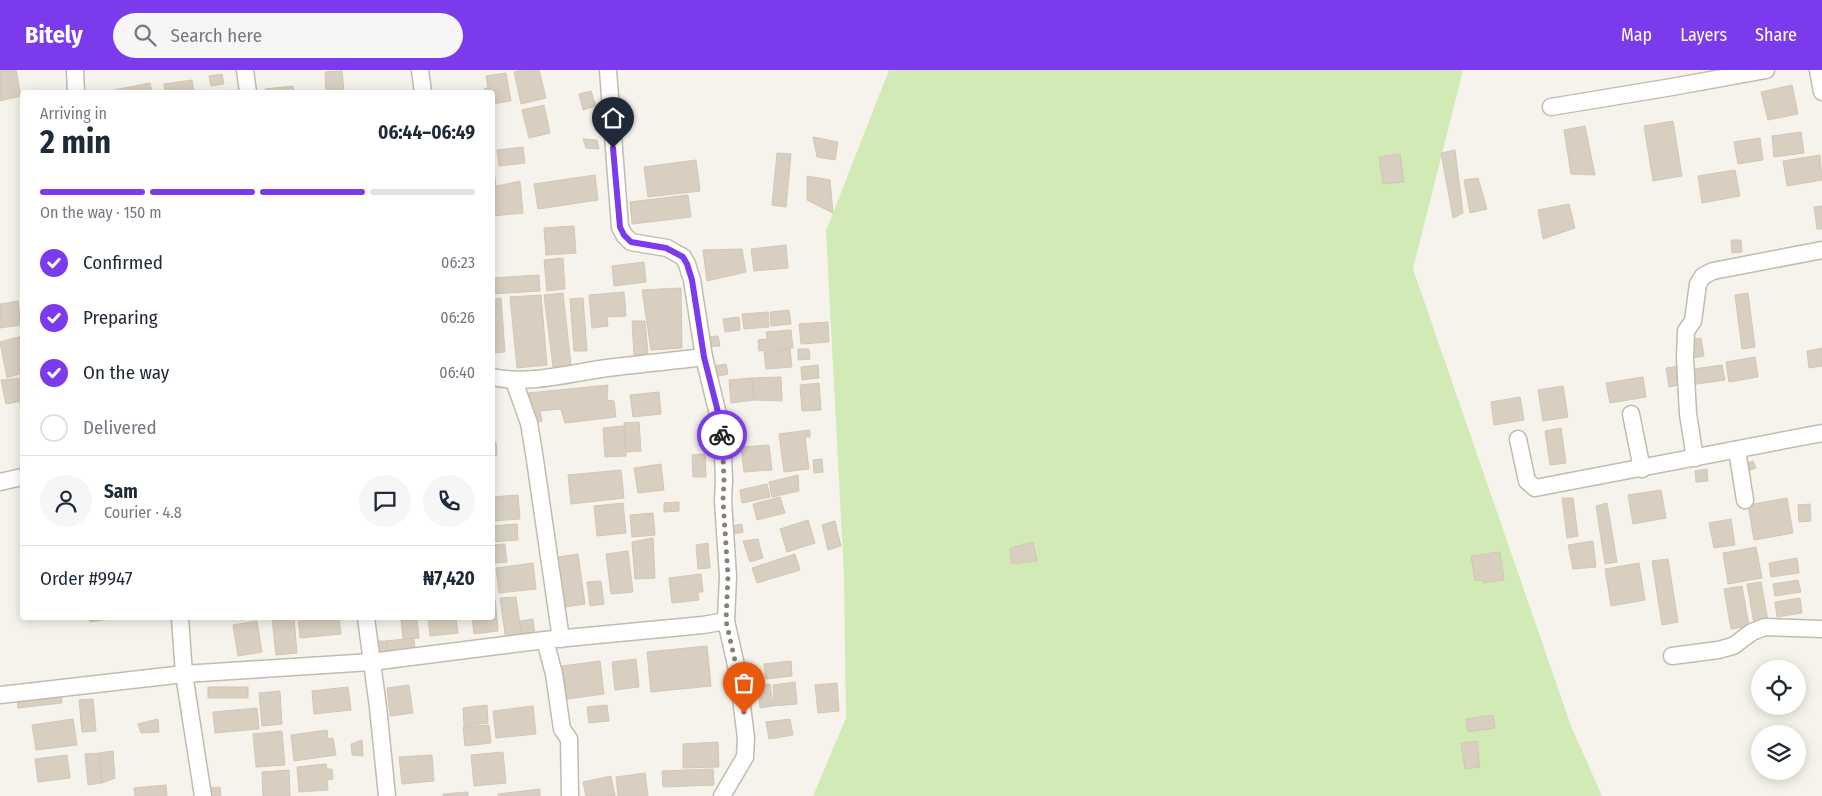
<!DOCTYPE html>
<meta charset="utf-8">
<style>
body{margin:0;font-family:"Fira Sans Condensed",sans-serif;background:#f6f6f7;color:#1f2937;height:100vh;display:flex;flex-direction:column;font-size:19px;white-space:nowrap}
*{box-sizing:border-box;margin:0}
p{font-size:16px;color:#747a83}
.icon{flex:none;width:28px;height:28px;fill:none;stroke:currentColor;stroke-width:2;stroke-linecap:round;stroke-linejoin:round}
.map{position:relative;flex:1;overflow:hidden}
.panel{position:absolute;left:20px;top:20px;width:475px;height:530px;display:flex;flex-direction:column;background:#fff;border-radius:5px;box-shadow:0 2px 12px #0003}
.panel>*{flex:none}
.fabs{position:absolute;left:1751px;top:590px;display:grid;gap:10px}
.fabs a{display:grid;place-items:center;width:55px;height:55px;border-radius:50%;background:#fff;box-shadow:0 2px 12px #0003;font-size:25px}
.pin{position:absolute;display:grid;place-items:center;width:42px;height:42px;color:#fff;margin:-51px -21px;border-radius:50% 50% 50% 0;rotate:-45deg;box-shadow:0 0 5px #0007}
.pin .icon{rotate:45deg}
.courier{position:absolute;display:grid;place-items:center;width:50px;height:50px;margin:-25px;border:4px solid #7c3aed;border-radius:50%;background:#fff;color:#222;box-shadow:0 1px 6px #0007}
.head em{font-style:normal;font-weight:700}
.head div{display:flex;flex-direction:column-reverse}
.head{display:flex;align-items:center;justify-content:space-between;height:85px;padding:0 20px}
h1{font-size:32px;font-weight:700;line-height:38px}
.bar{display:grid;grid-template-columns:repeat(4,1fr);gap:8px 5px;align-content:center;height:60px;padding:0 20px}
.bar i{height:6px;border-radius:4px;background:#e0e1e3}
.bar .active{background:#7c3aed}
.bar p{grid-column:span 4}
.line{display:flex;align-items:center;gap:12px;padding:0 20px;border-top:1px solid #e0e1e3}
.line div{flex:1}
.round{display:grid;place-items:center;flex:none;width:52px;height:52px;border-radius:26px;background:#f6f6f7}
ol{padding:0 20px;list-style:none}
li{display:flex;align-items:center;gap:15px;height:55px}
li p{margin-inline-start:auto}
li .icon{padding:5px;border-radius:50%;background:#7c3aed;color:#fff;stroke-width:4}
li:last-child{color:#747a83}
li i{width:28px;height:28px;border:2px solid #e0e1e3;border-radius:50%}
header{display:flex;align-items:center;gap:30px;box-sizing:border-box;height:70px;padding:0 25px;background:#7c3aed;color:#fff}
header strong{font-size:24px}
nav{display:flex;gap:28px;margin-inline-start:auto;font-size:18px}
.search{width:350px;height:45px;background:#f6f6f7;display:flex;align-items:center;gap:12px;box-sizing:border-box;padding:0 18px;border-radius:28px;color:#747a83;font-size:19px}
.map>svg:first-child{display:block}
.green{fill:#d2eab5}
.building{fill:#d8cfc1;stroke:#d3c7b4}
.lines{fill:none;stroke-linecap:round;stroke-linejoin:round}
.minor-casing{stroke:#c2bbae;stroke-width:19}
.minor{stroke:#fff;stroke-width:16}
.done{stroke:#878178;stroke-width:5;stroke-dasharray:0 9}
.route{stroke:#7c3aed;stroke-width:6}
</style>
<header>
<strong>Bitely</strong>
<div class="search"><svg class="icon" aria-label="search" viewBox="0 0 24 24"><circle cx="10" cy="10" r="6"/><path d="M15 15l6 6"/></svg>Search here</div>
<nav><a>Map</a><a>Layers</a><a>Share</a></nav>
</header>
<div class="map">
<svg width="1822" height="726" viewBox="0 0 1822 726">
<rect width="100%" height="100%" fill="#f6f3ec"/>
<polygon class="green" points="889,0 1463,0 1413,199 1571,656 1602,726 813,726 846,648 844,506 826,161"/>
<g class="building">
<polygon points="0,0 16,0 21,26 0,31"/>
<polygon points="521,0 539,0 546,28 521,34 514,2"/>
<polygon points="342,1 344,22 326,22 325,2"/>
<polygon points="506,3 511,31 492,34 492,22 485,22 484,19 488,18 486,6"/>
<polygon points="222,4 224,14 211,16 209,6"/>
<polygon points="192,10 194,22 165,22 164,14"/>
<polygon points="150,13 152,22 112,22 114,20"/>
<polygon points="1792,15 1798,44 1768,50 1761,22"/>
<polygon points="293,16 294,22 265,22 265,19"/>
<polygon points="591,21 596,36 583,40 579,24"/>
<polygon points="544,35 550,63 529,68 522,40"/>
<polygon points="1673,51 1682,106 1653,111 1644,56"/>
<polygon points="1585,56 1595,105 1571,104 1564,60"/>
<polygon points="1801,62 1804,83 1774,87 1772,66"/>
<polygon points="813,67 838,72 835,90 817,87"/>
<polygon points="1760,68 1763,90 1738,94 1734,72"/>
<polygon points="583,69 597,70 599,79 586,78"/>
<polygon points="523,77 525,93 499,96 497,80"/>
<polygon points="1455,80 1463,143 1453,148 1441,83"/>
<polygon points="777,83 791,84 786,137 772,135"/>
<polygon points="1400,84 1404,112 1383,114 1379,87"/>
<polygon points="1820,85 1822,110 1787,116 1783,91"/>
<polygon points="696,90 700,121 648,127 644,97"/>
<polygon points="492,100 494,100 496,116 492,116"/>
<polygon points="1735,100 1740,126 1702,133 1698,106"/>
<polygon points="595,105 598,130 538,139 534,114"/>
<polygon points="807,106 830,110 833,143 807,130"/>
<polygon points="1478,108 1487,139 1470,143 1464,110"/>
<polygon points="520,111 523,143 492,146 492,117"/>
<polygon points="688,125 691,147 632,154 630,132"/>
<polygon points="1569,134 1575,158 1543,169 1538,140"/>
<polygon points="1822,136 1822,159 1817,159 1814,137"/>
<polygon points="574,156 576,183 546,185 544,158"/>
<polygon points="1731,170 1741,170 1742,182 1732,183"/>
<polygon points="786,175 788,198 754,201 751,179"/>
<polygon points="742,179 746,202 707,211 703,180"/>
<polygon points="563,188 565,219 547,221 544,190"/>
<polygon points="644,192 646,212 614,216 612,196"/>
<polygon points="539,205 540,221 492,224 492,208"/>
<polygon points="681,218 682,278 651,280 642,220"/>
<polygon points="624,222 626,246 607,247 608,256 592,258 589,225"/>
<polygon points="563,223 571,295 553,297 544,225"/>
<polygon points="1748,223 1755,277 1742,279 1735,225"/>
<polygon points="541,225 547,295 517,298 510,227"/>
<polygon points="501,228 505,282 492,283 492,229"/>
<polygon points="583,228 587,281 574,281 570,229"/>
<polygon points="18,231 21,255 0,258 0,234"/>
<polygon points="789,240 791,254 771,256 770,242"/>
<polygon points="768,242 769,257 744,259 742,244"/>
<polygon points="739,247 740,260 725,262 723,249"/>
<polygon points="632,251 645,251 648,284 634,285"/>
<polygon points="828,252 829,272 801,274 799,254"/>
<polygon points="791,260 793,278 759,281 758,270 767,269 766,262"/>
<polygon points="22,266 22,303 7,308 0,272"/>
<polygon points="718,266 720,276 707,277 707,267"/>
<polygon points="1701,268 1704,286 1680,290 1677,272"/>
<polygon points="1822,278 1822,296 1809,298 1807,281"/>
<polygon points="790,279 792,297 766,299 764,282"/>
<polygon points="798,279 809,279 810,289 798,290"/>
<polygon points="1755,287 1758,307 1729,312 1726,292"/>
<polygon points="726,294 728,304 715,307 713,296"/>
<polygon points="818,295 819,308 802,310 801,297"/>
<polygon points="1722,295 1725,310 1690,315 1687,300"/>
<polygon points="1681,296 1684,314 1669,317 1666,298"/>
<polygon points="781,307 782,331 754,330 752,308"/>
<polygon points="1643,307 1646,327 1610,333 1606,313"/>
<polygon points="22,308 22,331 6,334 1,310"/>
<polygon points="752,308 754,330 731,333 729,310"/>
<polygon points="819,313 821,340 802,341 800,315"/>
<polygon points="608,315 607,330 614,331 616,347 565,353 561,339 540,341 542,351 529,353 532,338 528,323"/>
<polygon points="1563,316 1568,347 1543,351 1538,320"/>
<polygon points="659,322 661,344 633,347 630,325"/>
<polygon points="1520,327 1524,350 1494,355 1491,332"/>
<polygon points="639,352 641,381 626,382 624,353"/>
<polygon points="624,356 626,386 605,387 603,358"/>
<polygon points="1561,358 1566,393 1550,395 1545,361"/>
<polygon points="810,360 810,367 805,367 809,399 784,402 779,364"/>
<polygon points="492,372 496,372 497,385 492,386"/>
<polygon points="769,375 772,400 744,402 741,377"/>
<polygon points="705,384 706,407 693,407 692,385"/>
<polygon points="822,389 823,402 814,403 813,390"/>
<polygon points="1753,391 1756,398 1737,405 1734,398"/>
<polygon points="661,394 664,420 638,423 634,398"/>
<polygon points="1707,399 1708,411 1696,412 1695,401"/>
<polygon points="621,400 624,428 571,434 568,405"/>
<polygon points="798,405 799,421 772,427 769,412"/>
<polygon points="767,414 770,427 742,433 740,420"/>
<polygon points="1661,420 1666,448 1633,454 1628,425"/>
<polygon points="518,425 520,449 492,451 492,427"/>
<polygon points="780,427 785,443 757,450 753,434"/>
<polygon points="1562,428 1573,428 1578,466 1567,468"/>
<polygon points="1787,428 1793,463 1754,470 1748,435"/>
<polygon points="679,432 679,441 664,442 664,433"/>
<polygon points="623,433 626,463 597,466 594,436"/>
<polygon points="1607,433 1617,492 1605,494 1596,436"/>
<polygon points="1810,434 1811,451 1799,452 1798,435"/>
<polygon points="653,443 655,465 632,467 630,445"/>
<polygon points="1731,449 1735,475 1714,478 1709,453"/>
<polygon points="808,450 815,473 787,482 780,459"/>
<polygon points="835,451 841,476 828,480 822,455"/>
<polygon points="517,454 518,470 492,472 492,456"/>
<polygon points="742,454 743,462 729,465 727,457"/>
<polygon points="653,468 655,508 635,509 632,472"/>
<polygon points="758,469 763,488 750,492 743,471"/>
<polygon points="1593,471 1596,497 1573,499 1568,475"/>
<polygon points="1033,472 1037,491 1012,494 1010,478"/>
<polygon points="708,473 710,498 698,499 696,475"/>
<polygon points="505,474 507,492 492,493 492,475"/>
<polygon points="1756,477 1762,508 1728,514 1723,483"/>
<polygon points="628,481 633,522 611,524 606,484"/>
<polygon points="1500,482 1504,510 1483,513 1483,510 1475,511 1471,486"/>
<polygon points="578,484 585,534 559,538 552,488"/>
<polygon points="795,484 800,500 757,513 752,498"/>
<polygon points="1797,488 1799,503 1771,507 1769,493"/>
<polygon points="1668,489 1678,552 1662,555 1652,491"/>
<polygon points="533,493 536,519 499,523 496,498"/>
<polygon points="1639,493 1645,530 1611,536 1605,499"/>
<polygon points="701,504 703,522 698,522 699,530 672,533 669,508"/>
<polygon points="1798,510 1801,522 1775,526 1773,514"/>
<polygon points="601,511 604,534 590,536 587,512"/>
<polygon points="1761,512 1768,551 1754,554 1747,514"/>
<polygon points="1742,516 1749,556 1731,559 1724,519"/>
<polygon points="516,527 522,568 506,571 500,528"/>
<polygon points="1800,528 1802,543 1777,547 1775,532"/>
<polygon points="495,529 498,561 474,564 472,548 492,548 492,530"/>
<polygon points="89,548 116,548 90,552"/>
<polygon points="272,548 294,548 297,583 276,585"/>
<polygon points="298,548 339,548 341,564 300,568"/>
<polygon points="401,548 417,548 419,568 403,569"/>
<polygon points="428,548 456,548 458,563 430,566"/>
<polygon points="533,549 535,566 522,568 520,551"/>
<polygon points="257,551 262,582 238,586 233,555"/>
<polygon points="414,568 415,581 388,583 386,571"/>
<polygon points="373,571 386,571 388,583 375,580"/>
<polygon points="707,576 711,616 651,622 647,582"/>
<polygon points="636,589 639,617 615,620 612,592"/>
<polygon points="600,591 604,624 567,629 562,596"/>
<polygon points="791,591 792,606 766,609 764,594"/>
<polygon points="795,612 797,634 774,636 773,615"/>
<polygon points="837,613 839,641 818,643 815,615"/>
<polygon points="770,614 773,636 760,638 758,615"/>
<polygon points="409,615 413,643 390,646 387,618"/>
<rect x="208" y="617" width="40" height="11"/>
<polygon points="348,617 351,640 314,644 312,621"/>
<polygon points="280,621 282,654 262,656 259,623"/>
<polygon points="61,622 62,633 18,638 17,627"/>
<polygon points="93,629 96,661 82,662 79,630"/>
<polygon points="487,635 488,653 464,656 463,638"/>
<polygon points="607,635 609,651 589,653 587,637"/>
<polygon points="533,636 536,664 496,668 493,641"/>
<polygon points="257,638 259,659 215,663 213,642"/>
<polygon points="1493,645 1495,658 1468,662 1466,649"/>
<polygon points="73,649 77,675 36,680 32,655"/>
<polygon points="158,649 159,662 141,663 138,654"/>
<polygon points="790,649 793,665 769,669 766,652"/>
<polygon points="489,655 491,673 465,676 463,657"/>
<polygon points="327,660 328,669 333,668 336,685 294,691 291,665"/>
<polygon points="282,661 285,695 256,697 253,664"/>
<polygon points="362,670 363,686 352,685 351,674"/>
<polygon points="1477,671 1480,697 1465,699 1461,673"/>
<polygon points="718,672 719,697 683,698 683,674"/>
<polygon points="113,681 115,708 102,713 99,683"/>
<polygon points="503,682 506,713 474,716 471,685"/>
<polygon points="99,683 102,713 88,715 85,684"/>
<polygon points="67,685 70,708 38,712 35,689"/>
<polygon points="432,685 434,711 402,714 399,687"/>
<polygon points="326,694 327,699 332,699 333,709 327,710 328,720 299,722 297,697"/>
<polygon points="713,699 714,715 663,717 662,701"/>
<polygon points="289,700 290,726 263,726 262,702"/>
<polygon points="645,703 648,726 618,726 616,707"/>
<polygon points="611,706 615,726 586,726 583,712"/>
<polygon points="166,715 167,726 135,726 134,718"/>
<polygon points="220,717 221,726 208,726 207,718"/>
<polygon points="540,719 540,726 498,726 498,724"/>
<polygon points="468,722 468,726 443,726 443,724"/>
</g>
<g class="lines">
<defs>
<g id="minor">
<polyline points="75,0 76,22"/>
<polyline points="245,0 248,22"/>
<polyline points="420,0 423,22"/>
<polyline points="608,0 620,157 624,165 631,172 667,178 683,187 687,194 692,210 704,287 722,361 724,410 723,431 728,506 726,551 738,604 746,668 745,687 722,726"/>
<polyline points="1818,0 1822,22"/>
<polyline points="1551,37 1672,17 1766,0"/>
<path d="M492,307C530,315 570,303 607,298C639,294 672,291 704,287"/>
<polyline points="514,311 529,353 534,383 561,569"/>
<polyline points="1631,344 1642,399"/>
<polyline points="1518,369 1527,411 1535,418 1822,363"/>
<polyline points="1737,380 1745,430"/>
<polyline points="1695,388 1688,344 1685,288 1686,261 1693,251 1698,214 1703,206 1713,201 1822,180"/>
<polyline points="0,412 22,407"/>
<polyline points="180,548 184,604 203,726"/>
<polyline points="366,548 378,637 387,726"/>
<polyline points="545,570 554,604 562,659 569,669 570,726"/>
<polyline points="1672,586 1718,580 1733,576 1752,562 1765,557 1822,559"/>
<polyline points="0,625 184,604 371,592 545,570 703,555 726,551"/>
</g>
</defs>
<use href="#minor" class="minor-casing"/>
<use href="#minor" class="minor"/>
</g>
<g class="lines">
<polyline class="done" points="722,365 724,410 723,430 728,506 726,551 738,604 744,643"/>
<polyline class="route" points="613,78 620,157 624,165 631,172 666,178 683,187 687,194 692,210 704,287 717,338 722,365"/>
</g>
</svg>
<div class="fabs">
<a><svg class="icon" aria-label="locate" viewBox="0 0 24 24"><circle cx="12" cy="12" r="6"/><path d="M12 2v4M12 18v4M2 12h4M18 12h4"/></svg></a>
<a><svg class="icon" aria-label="layers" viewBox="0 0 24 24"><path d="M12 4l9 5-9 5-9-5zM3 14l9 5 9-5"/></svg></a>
</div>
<div class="pin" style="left:744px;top:643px;background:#ea580c"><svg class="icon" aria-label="bag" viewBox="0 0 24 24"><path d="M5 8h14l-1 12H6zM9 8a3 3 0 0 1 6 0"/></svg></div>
<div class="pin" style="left:613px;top:78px;background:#1f2937"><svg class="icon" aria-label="home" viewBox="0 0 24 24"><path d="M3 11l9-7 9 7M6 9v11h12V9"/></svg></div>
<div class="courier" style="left:722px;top:365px"><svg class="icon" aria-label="bike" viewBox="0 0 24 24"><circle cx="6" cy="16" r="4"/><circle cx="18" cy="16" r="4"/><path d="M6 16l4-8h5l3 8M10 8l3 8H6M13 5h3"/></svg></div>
<section class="panel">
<div class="head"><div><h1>2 min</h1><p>Arriving in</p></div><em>06:44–06:49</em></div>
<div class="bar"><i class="active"></i><i class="active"></i><i class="active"></i><i></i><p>On the way · 150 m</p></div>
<ol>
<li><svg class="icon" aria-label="check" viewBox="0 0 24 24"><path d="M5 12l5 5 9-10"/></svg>Confirmed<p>06:23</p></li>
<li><svg class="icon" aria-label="check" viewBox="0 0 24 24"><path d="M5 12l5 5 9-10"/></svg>Preparing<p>06:26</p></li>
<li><svg class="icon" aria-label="check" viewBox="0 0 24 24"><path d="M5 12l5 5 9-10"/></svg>On the way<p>06:40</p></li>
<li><i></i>Delivered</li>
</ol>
<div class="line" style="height:90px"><a class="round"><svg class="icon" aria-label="person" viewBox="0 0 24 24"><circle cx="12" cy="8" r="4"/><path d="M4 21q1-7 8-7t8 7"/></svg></a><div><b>Sam</b><p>Courier · 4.8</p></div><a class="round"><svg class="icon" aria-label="chat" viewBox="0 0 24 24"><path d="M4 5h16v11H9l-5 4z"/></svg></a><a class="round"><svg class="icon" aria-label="phone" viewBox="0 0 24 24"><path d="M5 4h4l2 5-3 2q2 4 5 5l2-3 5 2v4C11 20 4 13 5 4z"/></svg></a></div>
<div class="line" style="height:65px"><div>Order #9947</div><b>₦7,420</b></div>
</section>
</div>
